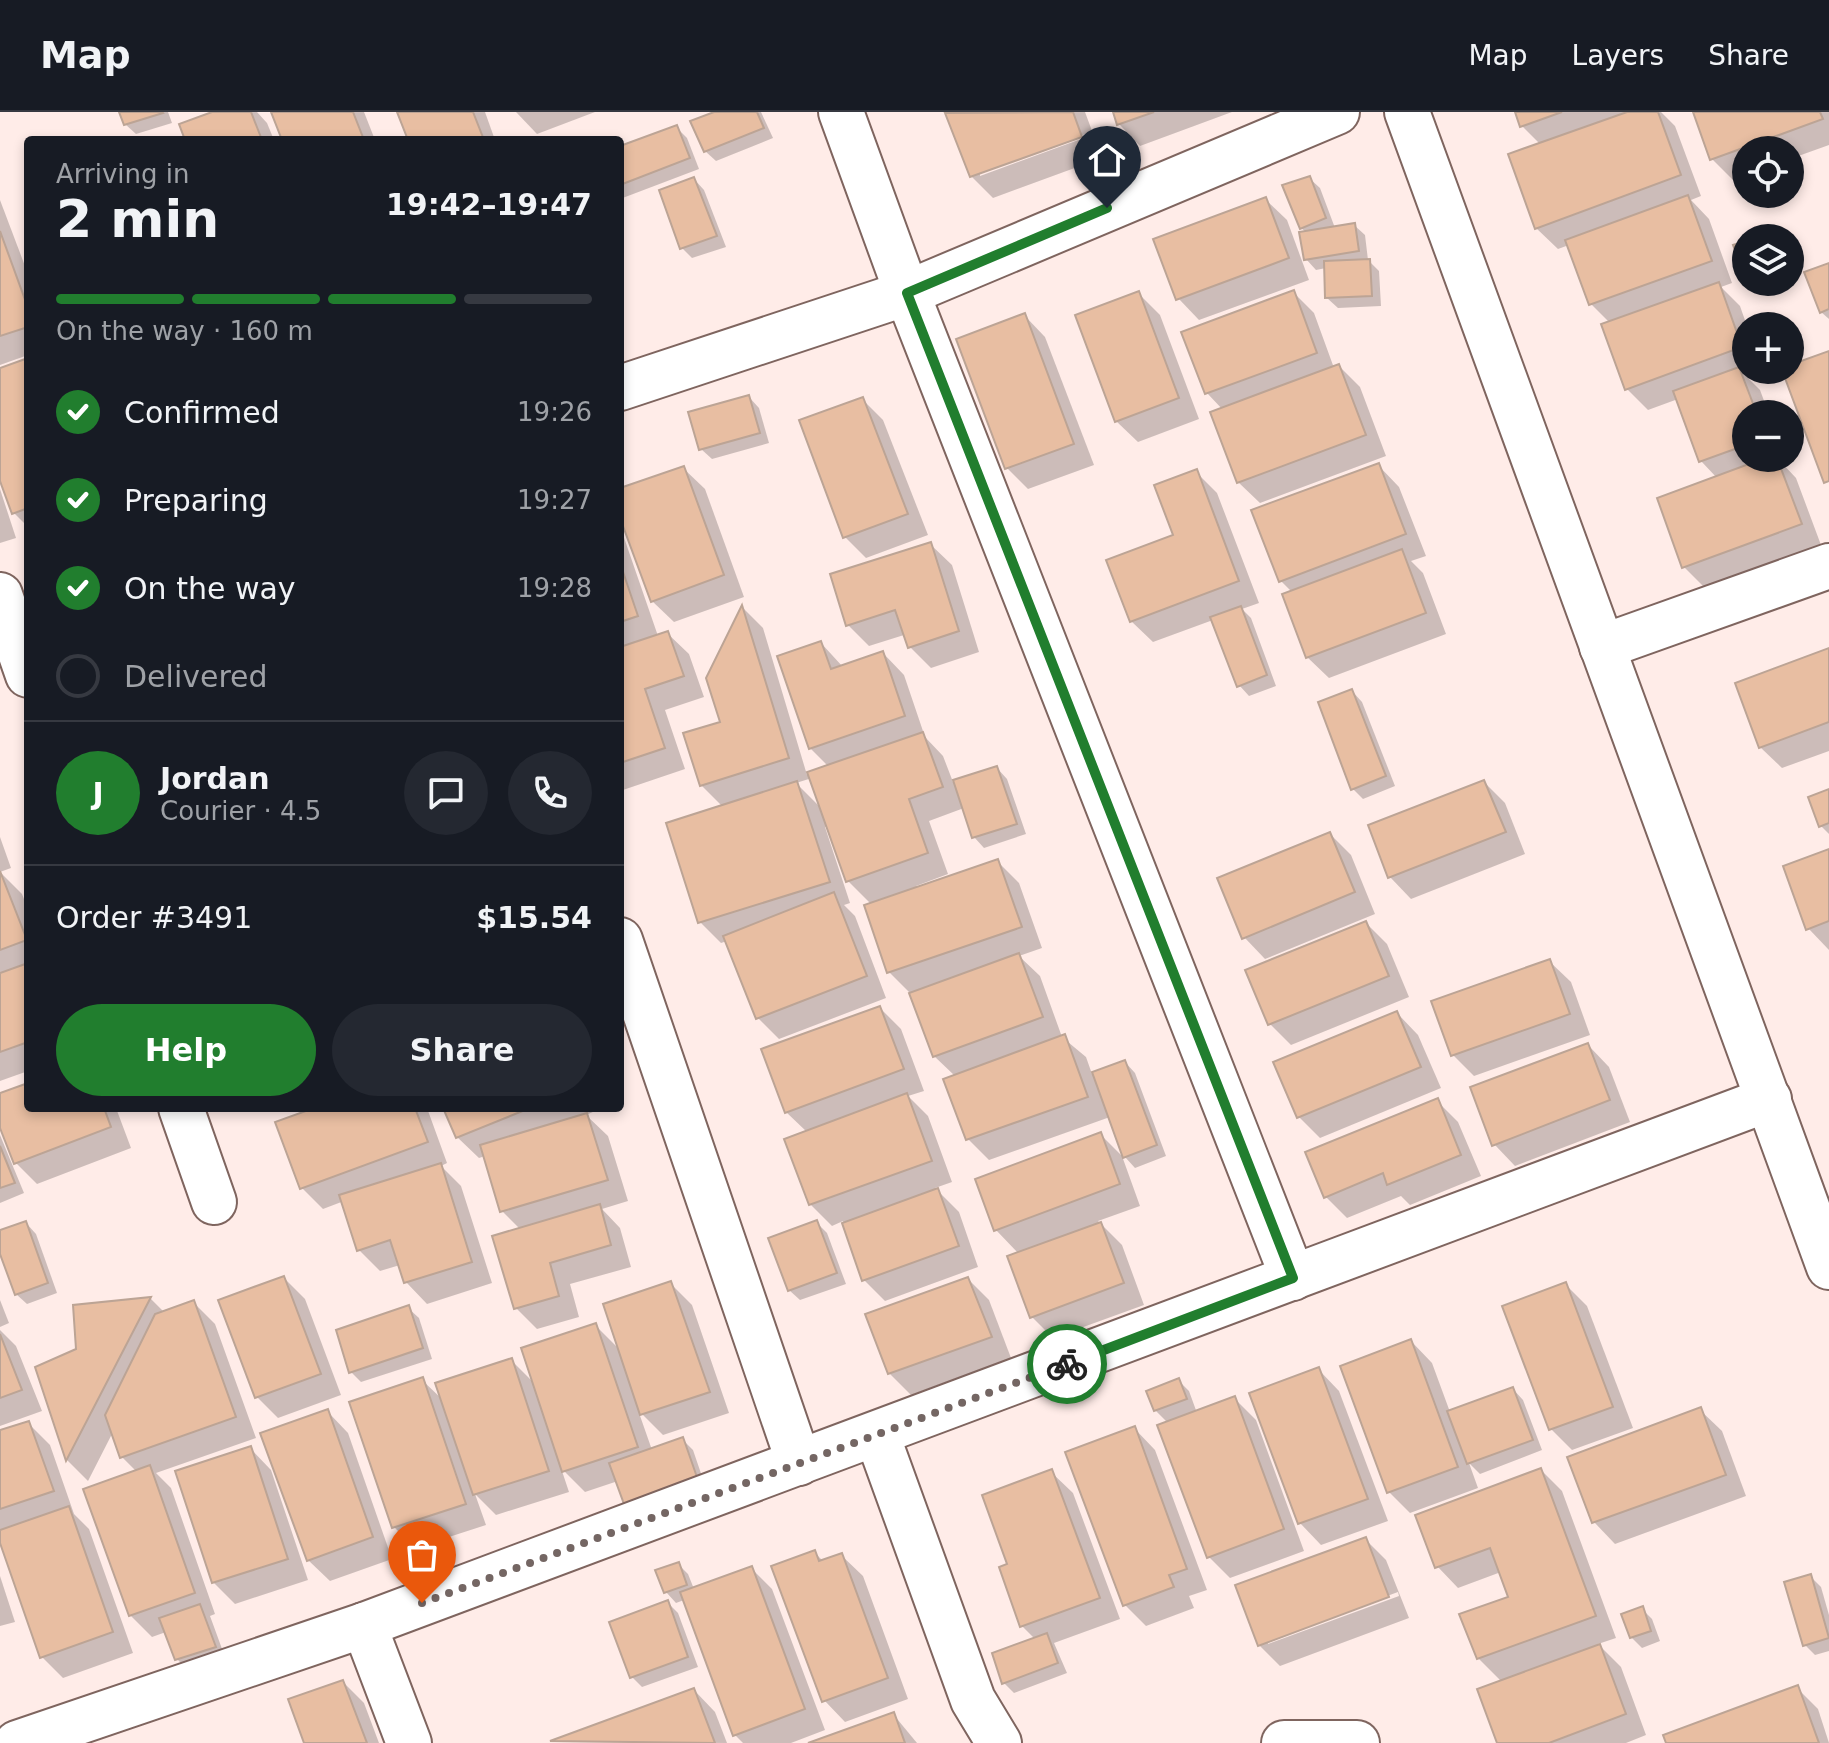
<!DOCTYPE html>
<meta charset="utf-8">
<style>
body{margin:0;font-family:"DejaVu Sans",sans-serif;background:#242831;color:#f1f3f6;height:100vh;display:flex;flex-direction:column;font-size:30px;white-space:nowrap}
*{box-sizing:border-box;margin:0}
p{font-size:26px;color:#9ea1a6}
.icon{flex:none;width:44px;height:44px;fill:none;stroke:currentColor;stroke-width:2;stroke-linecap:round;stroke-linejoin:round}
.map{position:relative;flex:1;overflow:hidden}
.details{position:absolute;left:24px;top:24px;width:600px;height:976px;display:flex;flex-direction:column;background:#171b24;border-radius:8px;box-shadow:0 4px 12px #0003}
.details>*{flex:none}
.controls{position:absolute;left:1732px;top:24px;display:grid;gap:16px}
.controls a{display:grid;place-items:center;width:72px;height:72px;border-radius:50%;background:#171b24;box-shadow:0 4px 12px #0003;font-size:40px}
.pin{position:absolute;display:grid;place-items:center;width:68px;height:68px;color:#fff;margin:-82px -34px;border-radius:50% 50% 50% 0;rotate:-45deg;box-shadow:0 0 8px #0007}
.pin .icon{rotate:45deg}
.courier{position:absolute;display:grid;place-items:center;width:80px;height:80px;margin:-40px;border:6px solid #217e2e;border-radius:50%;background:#fff;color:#222;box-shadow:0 2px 10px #0007}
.summary em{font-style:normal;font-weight:700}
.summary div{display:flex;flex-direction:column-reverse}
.summary{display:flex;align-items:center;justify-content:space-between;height:136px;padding:0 32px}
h1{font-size:52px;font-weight:700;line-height:60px}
.bar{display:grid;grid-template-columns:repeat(4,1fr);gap:12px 8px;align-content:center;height:96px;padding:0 32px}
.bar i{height:10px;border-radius:6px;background:#363941}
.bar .selected{background:#217e2e}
.bar p{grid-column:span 4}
.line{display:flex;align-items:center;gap:20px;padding:0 32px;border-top:2px solid #363941}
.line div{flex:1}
.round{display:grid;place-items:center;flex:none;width:84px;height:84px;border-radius:42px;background:#242831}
ol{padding:0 32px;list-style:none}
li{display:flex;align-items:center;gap:24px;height:88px}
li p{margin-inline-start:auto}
li .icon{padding:8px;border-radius:50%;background:#217e2e;color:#fff;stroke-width:4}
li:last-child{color:#9ea1a6}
li i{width:44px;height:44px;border:4px solid #363941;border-radius:50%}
.button{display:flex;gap:16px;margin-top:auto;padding:16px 32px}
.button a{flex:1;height:92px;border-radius:48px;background:#217e2e;color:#fff;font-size:32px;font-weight:700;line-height:92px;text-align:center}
.button a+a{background:#242831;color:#f1f3f6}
header{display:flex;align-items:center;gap:48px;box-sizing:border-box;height:112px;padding:0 40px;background:#171b24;border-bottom:2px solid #363941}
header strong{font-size:38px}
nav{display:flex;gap:44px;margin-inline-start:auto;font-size:28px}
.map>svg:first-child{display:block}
.shadow{fill:#0003;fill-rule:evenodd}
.building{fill:#e8bea2;stroke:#bca495;stroke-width:2}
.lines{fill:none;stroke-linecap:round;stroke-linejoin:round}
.minor-casing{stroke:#7f655f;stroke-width:48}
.minor{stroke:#fff;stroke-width:44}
.done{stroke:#746663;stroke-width:8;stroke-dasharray:0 14.4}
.route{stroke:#217e2e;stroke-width:10}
</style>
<header>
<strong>Map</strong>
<nav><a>Map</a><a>Layers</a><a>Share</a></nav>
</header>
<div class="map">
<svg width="1829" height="1631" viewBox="0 0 1829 1631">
<rect width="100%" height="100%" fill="#ffece8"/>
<g class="shadow">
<polygon points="121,0 168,0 172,11 136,22 125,12"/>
<polygon points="218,0 257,0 267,11 274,28 187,28"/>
<polygon points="273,0 364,0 375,28 285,28"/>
<polygon points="399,0 485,0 495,28 410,28"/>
<polygon points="516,0 595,0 537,22"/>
<polygon points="719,0 761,0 773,26 716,49 705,39"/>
<path d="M945,0H1085L1102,46L993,86L971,64ZM1091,20L1092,23L980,64V60Z"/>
<polygon points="1115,0 1232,0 1140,34 1119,12"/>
<polygon points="1517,0 1661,0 1675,14 1701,84 1691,88 1709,107 1732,171 1721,175 1740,194 1747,214 1746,258 1756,258 1744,262 1760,278 1769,302 1746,302 1746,346 1785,346 1780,349 1796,366 1821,433 1705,476 1684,455 1717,366 1701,349 1678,287 1648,298 1627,277 1610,211 1591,192 1569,133 1558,137 1536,116 1541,33 1522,14"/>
<polygon points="1695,0 1829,0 1829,33 1790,47 1790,38 1746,38 1746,63 1733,68 1712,47"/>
<polygon points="676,15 687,26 699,57 620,87 620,37"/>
<polygon points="1309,66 1320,76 1335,116 1354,113 1365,123 1368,148 1379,159 1381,194 1338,196 1327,186 1326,156 1316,158 1306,147 1306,120 1301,116"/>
<polygon points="694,67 704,78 726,135 692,146 682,136"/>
<polygon points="1265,87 1287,108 1309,168 1199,208 1178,186"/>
<polygon points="0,88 28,162 28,243 0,253"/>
<polygon points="1829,153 1829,207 1821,200"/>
<polygon points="1752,170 1770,170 1757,175"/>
<polygon points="1293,180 1314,201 1334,256 1339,254 1360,275 1386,344 1260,391 1238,370 1223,298 1207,281"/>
<polygon points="1139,182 1160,203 1199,307 1138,330 1116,309"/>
<polygon points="1024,203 1045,225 1094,353 1028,377 1007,356"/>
<polygon points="28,248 28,415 14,401 0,364 0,258"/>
<polygon points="749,285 759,296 769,331 712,347 701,337"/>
<polygon points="862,287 883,308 928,423 866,446 845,425"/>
<polygon points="1378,353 1399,375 1426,444 1411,449 1423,461 1446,522 1329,566 1307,545 1292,480 1281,469"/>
<polygon points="683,356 705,377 744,485 674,510 652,489 620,400 620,379"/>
<polygon points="1196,360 1217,381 1259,491 1242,497 1251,506 1276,574 1249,584 1239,573 1213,508 1153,530 1131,509 1175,424"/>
<polygon points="0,377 16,426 0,431"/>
<polygon points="620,414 658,524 667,521 689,542 704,585 665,598 685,657 620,679"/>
<polygon points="930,432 952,453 979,540 931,556 910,535 904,523 869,534 848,513"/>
<path d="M743,496L763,516L807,663L829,655L810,636L821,531L843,555L883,541L904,563L925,625L943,644L953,670L997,656L1007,667L1026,722L984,736L974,725L964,696L929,709L948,762L916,774L917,777L998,750L1019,771L1042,836L1019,844L1040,864L1062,925L1086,945L1092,962L1125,950L1135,961L1166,1044L1135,1056L1125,1045L1110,1005L989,1048L968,1027L955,964L934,944L910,881L889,860L872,793L848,769L828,714L825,715L850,791L844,793L855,804L886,886L779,927L758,906L727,829L721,831L700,810L723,695L701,673L723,612ZM812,666L823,698L796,671Z"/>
<polygon points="1829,538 1829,639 1782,656 1760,635"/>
<polygon points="1352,579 1362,590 1395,674 1363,687 1353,677"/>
<polygon points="1484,670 1505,691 1525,742 1411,787 1390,765 1371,714"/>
<polygon points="1829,679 1829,722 1821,714"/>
<polygon points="1330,722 1351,743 1375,802 1265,847 1244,825"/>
<polygon points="0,725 11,756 0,760 22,782 28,797 28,959 0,969"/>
<polygon points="1829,739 1829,838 1808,816"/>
<polygon points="1366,811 1387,832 1409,885 1291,933 1270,912"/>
<polygon points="1549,849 1571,870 1590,923 1474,964 1453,943"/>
<polygon points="880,896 901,917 924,979 908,984 928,1004 952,1070 935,1076 959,1100 978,1155 885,1189 864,1168 843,1109 832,1114 810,1092 807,1020 786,1000"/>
<polygon points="1397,901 1418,923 1441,976 1320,1026 1298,1004"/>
<polygon points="1588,933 1609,955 1630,1010 1515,1054 1494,1032"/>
<polygon points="28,973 28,996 116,996 131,1036 37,1072 16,1051 0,1010 0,983"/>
<polygon points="1437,989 1458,1010 1481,1064 1410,1093 1401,1084 1347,1106 1326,1085"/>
<polygon points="319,996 427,996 447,1051 441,1054 461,1074 492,1171 427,1192 406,1170 400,1153 380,1159 359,1138 344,1089 323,1097 302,1076"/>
<polygon points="445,996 602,996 586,1003 608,1024 628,1089 602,1097 620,1116 631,1155 570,1172 579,1205 537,1217 516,1196 520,1117 502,1099 485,1044 479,1046 457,1025"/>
<polygon points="0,1023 24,1081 0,1091"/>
<polygon points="1101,1023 1122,1044 1140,1094 1098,1109 1122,1133 1144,1193 1053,1226 1032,1205 1019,1142 996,1118"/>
<polygon points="26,1111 36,1122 57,1181 27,1192 16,1182 0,1136 0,1120"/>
<polygon points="817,1111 827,1121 846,1172 800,1188 789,1178"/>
<polygon points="284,1166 305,1187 341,1283 278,1306 257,1285"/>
<polygon points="968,1167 989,1188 1011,1246 911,1283 889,1261"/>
<polygon points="671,1172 692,1193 729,1301 663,1323 638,1298 652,1338 683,1328 693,1338 707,1379 636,1402 625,1391 618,1369 585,1380 561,1356 569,1380 496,1403 475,1382 486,1413 415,1436 394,1415 422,1268 444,1289 511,1248 535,1272 595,1213 621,1239"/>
<polygon points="1566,1173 1587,1194 1633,1316 1572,1338 1551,1317"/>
<polygon points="151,1187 165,1201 193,1190 215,1212 256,1326 156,1361 171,1376 215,1502 210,1504 225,1545 187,1557 177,1547 166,1520 152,1525 130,1503 137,1360 122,1345 113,1320 88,1369 67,1348 38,1256 79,1238 75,1195"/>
<polygon points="0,1188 9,1211 0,1215"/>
<polygon points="408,1196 419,1206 432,1247 361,1270 351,1260"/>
<polygon points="0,1218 16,1234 42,1299 0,1314"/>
<polygon points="1411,1229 1432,1251 1450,1300 1513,1277 1523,1288 1542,1338 1480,1362 1469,1351 1478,1376 1410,1401 1389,1380"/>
<polygon points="1318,1257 1339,1279 1388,1409 1321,1433 1300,1411"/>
<polygon points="1179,1269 1189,1279 1197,1301 1235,1287 1256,1308 1304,1439 1230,1466 1209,1445 1168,1311 1155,1298"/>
<polygon points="1700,1298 1722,1319 1746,1384 1615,1432 1594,1410"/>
<polygon points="327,1299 348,1321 392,1447 330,1469 308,1448"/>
<polygon points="29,1312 50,1333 74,1402 89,1417 133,1541 63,1566 42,1545 0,1425 0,1320"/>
<polygon points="1134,1316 1155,1338 1207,1478 1189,1484 1194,1496 1146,1514 1125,1493"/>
<polygon points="250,1336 271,1358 308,1468 235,1492 213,1470"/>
<polygon points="1541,1358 1562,1379 1616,1526 1598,1532 1621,1555 1646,1623 1626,1631 1499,1631 1502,1570 1478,1546 1510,1486 1501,1460 1458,1476 1437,1454"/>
<polygon points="1051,1360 1073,1381 1120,1507 1054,1531 1067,1561 1014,1581 1004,1571 1035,1527 1022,1514 1010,1453"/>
<path d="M1365,1427L1386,1448L1409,1506L1280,1554L1259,1533ZM1398,1480L1399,1484L1268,1532V1528Z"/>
<polygon points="814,1440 824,1450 841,1443 863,1464 908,1587 845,1610 824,1588"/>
<polygon points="678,1452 688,1462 694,1477 751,1456 772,1477 825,1618 791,1631 743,1631 735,1623 684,1488 676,1491 666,1480"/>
<polygon points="0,1464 15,1510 0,1514"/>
<polygon points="1810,1464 1821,1475 1829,1503 1829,1539 1815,1543 1805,1533"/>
<polygon points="668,1491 678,1501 698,1555 642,1575 632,1565"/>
<polygon points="1642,1497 1652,1507 1660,1529 1642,1536 1631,1525"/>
<polygon points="343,1570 364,1591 379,1631 307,1631"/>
<polygon points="1797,1576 1818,1597 1829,1631 1668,1631"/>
<polygon points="694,1578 715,1600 727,1631 553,1630"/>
<polygon points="893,1602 917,1631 814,1631"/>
</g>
<g class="building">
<polygon points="119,0 162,0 163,1 124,13"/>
<polygon points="212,0 251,0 262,28 185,28 179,12"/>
<polygon points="271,0 353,0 364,28 282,28"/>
<polygon points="397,0 473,0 484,28 408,28"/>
<polygon points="714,0 757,0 764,16 704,40 690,9"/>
<polygon points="1073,0 1082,25 970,65 945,1"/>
<polygon points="1113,0 1154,0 1117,13"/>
<polygon points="1515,0 1562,0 1520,15"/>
<polygon points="1627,0 1658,0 1681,63 1535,117 1508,42"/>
<polygon points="1693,0 1820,0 1823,7 1710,48"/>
<polygon points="677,13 690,46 620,73 620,34"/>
<polygon points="1310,64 1326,106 1300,117 1282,73"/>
<polygon points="694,65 717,124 680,137 659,78"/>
<polygon points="1688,83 1712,149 1589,193 1565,128"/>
<polygon points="1266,85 1289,146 1176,188 1153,127"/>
<polygon points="1355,111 1359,139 1304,148 1299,120"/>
<polygon points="0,119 28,196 28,215 0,224"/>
<polygon points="1746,129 1746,165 1745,165 1733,133"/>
<polygon points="1370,147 1372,184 1325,186 1324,149"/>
<polygon points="1829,151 1829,197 1820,201 1804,160"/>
<polygon points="1719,170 1742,235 1625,278 1601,212"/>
<polygon points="1294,178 1317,241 1205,282 1181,220"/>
<polygon points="1139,179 1179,286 1115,310 1075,203"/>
<polygon points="1025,201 1074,332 1005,357 956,227"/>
<polygon points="1829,239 1829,369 1824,371 1782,258 1790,258 1790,253"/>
<polygon points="28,246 28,396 12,402 0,369 0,256"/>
<polygon points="1339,252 1366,323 1237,371 1210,300"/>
<polygon points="1739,255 1757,302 1746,302 1746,333 1699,350 1673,279"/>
<polygon points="749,283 760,321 699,338 688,300"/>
<polygon points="863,285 908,402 843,426 799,308"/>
<polygon points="1765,346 1777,346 1802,412 1682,456 1657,386"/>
<polygon points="1379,351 1406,422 1279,470 1251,398"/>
<polygon points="684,354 724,463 651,490 620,406 620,376"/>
<polygon points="1197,357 1239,469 1130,510 1106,448 1173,423 1154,373"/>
<polygon points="931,430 959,519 908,536 895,498 846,514 830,462"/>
<polygon points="1402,437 1426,501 1306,546 1282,482"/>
<polygon points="620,451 638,504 620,510"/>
<polygon points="742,493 789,646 700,674 683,621 720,610 706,566"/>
<polygon points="1241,494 1267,563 1237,575 1210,505"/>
<polygon points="668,519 684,564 645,577 665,636 620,651 620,535"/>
<polygon points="821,529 831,557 883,539 905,604 809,637 777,544"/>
<polygon points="1829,536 1829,610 1759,636 1735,571"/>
<polygon points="1352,577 1386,664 1351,678 1318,590"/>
<polygon points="923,620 943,675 909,687 928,741 846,770 807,660"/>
<polygon points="997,654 1017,712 972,726 953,668"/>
<polygon points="1484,668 1506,720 1388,766 1368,713"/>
<polygon points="797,669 830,770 698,811 666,711"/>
<polygon points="1829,677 1829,711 1819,715 1808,685"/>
<polygon points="1330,720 1355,780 1242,827 1217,766"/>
<polygon points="1829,737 1829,809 1806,818 1783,754"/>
<polygon points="998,747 1022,815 887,861 864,793"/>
<polygon points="0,759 27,828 0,838"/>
<polygon points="834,780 867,864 756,907 723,824"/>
<polygon points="1366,809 1389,864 1268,913 1245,858"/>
<polygon points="1019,841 1043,905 933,945 909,881"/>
<polygon points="1550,847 1570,902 1451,944 1431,889"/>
<polygon points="28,851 28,930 0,940 0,861"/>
<polygon points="880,894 904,957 785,1001 761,937"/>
<polygon points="1397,899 1421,955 1297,1006 1273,950"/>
<polygon points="1065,922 1088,985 966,1028 943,967"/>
<polygon points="1588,931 1610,988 1492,1034 1470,975"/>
<polygon points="1125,948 1157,1033 1123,1046 1092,960"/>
<polygon points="28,971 28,996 104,996 111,1015 14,1052 0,1016 0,981"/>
<polygon points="907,981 932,1049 809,1093 784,1027"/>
<polygon points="1438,986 1461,1043 1387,1073 1383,1061 1324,1086 1305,1040"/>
<polygon points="314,996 415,996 428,1030 300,1077 275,1010"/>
<polygon points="443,996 530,996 456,1026"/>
<polygon points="587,1001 608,1068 500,1100 480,1033"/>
<polygon points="1101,1020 1120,1072 994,1119 975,1067"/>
<polygon points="0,1034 15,1071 0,1076"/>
<polygon points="441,1051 472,1150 404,1171 390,1128 357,1139 339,1083"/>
<polygon points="938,1076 959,1134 862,1169 842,1111"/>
<polygon points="600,1092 611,1133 550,1151 559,1184 514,1197 492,1124"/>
<polygon points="817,1108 837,1161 788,1179 768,1126"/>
<polygon points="26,1109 48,1171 15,1183 0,1142 0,1118"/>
<polygon points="1101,1110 1124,1171 1030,1206 1007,1144"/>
<polygon points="284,1164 321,1262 255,1286 218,1188"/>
<polygon points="968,1165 992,1225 888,1262 865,1202"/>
<polygon points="671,1169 710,1280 640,1303 603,1192"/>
<polygon points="1566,1170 1613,1295 1549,1318 1502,1194"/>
<polygon points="151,1185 66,1349 35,1255 76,1237 73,1193"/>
<polygon points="194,1188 236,1305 120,1346 105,1303 155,1202"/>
<polygon points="409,1193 423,1236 349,1261 336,1218"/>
<polygon points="596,1211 638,1335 562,1360 521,1236"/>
<polygon points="0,1222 22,1278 0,1286"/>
<polygon points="1411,1227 1458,1355 1387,1381 1340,1254"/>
<polygon points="512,1246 549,1359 473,1383 435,1271"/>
<polygon points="1319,1255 1368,1387 1298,1412 1249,1281"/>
<polygon points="423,1265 466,1392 392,1416 349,1290"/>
<polygon points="1179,1266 1187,1287 1154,1299 1146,1279"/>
<polygon points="1513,1275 1533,1328 1467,1352 1447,1299"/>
<polygon points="1235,1284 1284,1417 1207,1446 1157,1313"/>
<polygon points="1701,1295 1726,1363 1592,1411 1567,1345"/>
<polygon points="328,1297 373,1425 307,1449 260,1321"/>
<polygon points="29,1309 54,1379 0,1397 0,1318"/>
<polygon points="1135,1314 1187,1457 1169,1463 1174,1475 1123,1494 1065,1340"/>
<polygon points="683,1325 698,1368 624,1392 609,1351"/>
<polygon points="251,1334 288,1447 212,1471 175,1359"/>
<polygon points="150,1353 195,1481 129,1504 83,1377"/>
<polygon points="1541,1356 1596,1504 1477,1547 1459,1502 1508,1485 1490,1436 1435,1456 1415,1403"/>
<polygon points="1052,1357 1100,1486 1020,1515 999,1455 1007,1452 982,1383"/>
<polygon points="69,1394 113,1520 40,1546 0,1431 0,1418"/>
<polygon points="1366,1425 1389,1485 1258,1534 1235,1473"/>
<polygon points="815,1438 819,1449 842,1441 888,1566 822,1590 771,1454"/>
<polygon points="679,1450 687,1473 664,1481 655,1458"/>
<polygon points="752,1454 805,1597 733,1624 680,1480"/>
<polygon points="1811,1462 1829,1526 1803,1534 1784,1470"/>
<polygon points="668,1488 688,1545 630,1566 609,1510"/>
<polygon points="200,1492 216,1535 175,1548 159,1506"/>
<polygon points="1643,1494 1651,1519 1630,1526 1621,1502"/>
<polygon points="1047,1521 1058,1551 1002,1572 992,1541"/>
<polygon points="1600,1532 1626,1602 1549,1631 1497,1631 1477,1577"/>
<polygon points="343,1568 367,1631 304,1631 288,1587"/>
<polygon points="1798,1573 1819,1631 1666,1631 1663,1623"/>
<polygon points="694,1576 715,1631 550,1629"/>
<polygon points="894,1600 905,1631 808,1631"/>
</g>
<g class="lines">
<defs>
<g id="minor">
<polyline points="841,0 907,181 1293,1166"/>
<polyline points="1407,0 1829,1155"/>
<polyline points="620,276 907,181 1337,0"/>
<polyline points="0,483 28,563"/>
<polyline points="1602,535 1829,454"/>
<polyline points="620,828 799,1351"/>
<polyline points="181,996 214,1090"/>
<polyline points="877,1323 973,1588 999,1631"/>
<polyline points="364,1513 409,1631"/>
<polyline points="17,1631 364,1513 1769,987"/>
<polyline points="1284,1631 1357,1631"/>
</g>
</defs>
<use href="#minor" class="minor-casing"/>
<use href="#minor" class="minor"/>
</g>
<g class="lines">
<polyline class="done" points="422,1491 1067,1252"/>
<polyline class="route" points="1067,1252 1293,1166 907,181 1107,96"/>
</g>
</svg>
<div class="controls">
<a><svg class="icon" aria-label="locate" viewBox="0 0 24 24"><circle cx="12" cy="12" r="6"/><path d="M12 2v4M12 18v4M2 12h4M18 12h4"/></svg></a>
<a><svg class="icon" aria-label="layers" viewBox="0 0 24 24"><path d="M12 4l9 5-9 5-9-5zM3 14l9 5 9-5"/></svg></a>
<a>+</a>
<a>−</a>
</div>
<div class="pin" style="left:422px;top:1491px;background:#ea580c"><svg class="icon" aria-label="bag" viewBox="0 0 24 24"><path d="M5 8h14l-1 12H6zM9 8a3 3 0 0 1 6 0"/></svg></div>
<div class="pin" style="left:1107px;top:96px;background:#1f2937"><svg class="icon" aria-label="home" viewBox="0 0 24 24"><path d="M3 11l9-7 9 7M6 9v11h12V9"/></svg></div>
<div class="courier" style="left:1067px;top:1252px"><svg class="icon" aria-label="bike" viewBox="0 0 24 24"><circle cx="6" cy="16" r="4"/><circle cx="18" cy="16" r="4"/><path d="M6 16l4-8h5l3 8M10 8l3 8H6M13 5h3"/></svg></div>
<section class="details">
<div class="summary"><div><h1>2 min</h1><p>Arriving in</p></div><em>19:42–19:47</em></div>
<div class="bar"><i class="selected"></i><i class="selected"></i><i class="selected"></i><i></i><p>On the way · 160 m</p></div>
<ol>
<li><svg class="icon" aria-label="check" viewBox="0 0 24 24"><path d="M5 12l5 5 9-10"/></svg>Confirmed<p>19:26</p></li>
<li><svg class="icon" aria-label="check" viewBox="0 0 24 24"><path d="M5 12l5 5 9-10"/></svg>Preparing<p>19:27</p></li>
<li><svg class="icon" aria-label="check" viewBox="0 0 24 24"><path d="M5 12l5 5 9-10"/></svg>On the way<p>19:28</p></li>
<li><i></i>Delivered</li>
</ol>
<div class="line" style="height:144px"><b class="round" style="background:#217e2e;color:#fff">J</b><div><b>Jordan</b><p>Courier · 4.5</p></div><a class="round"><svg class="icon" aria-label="chat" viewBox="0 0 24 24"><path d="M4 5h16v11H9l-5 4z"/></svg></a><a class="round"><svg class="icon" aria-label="phone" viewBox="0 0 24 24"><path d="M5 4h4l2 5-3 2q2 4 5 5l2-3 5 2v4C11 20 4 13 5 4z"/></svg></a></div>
<div class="line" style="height:104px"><div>Order #3491</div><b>$15.54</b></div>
<div class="button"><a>Help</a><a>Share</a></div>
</section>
</div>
